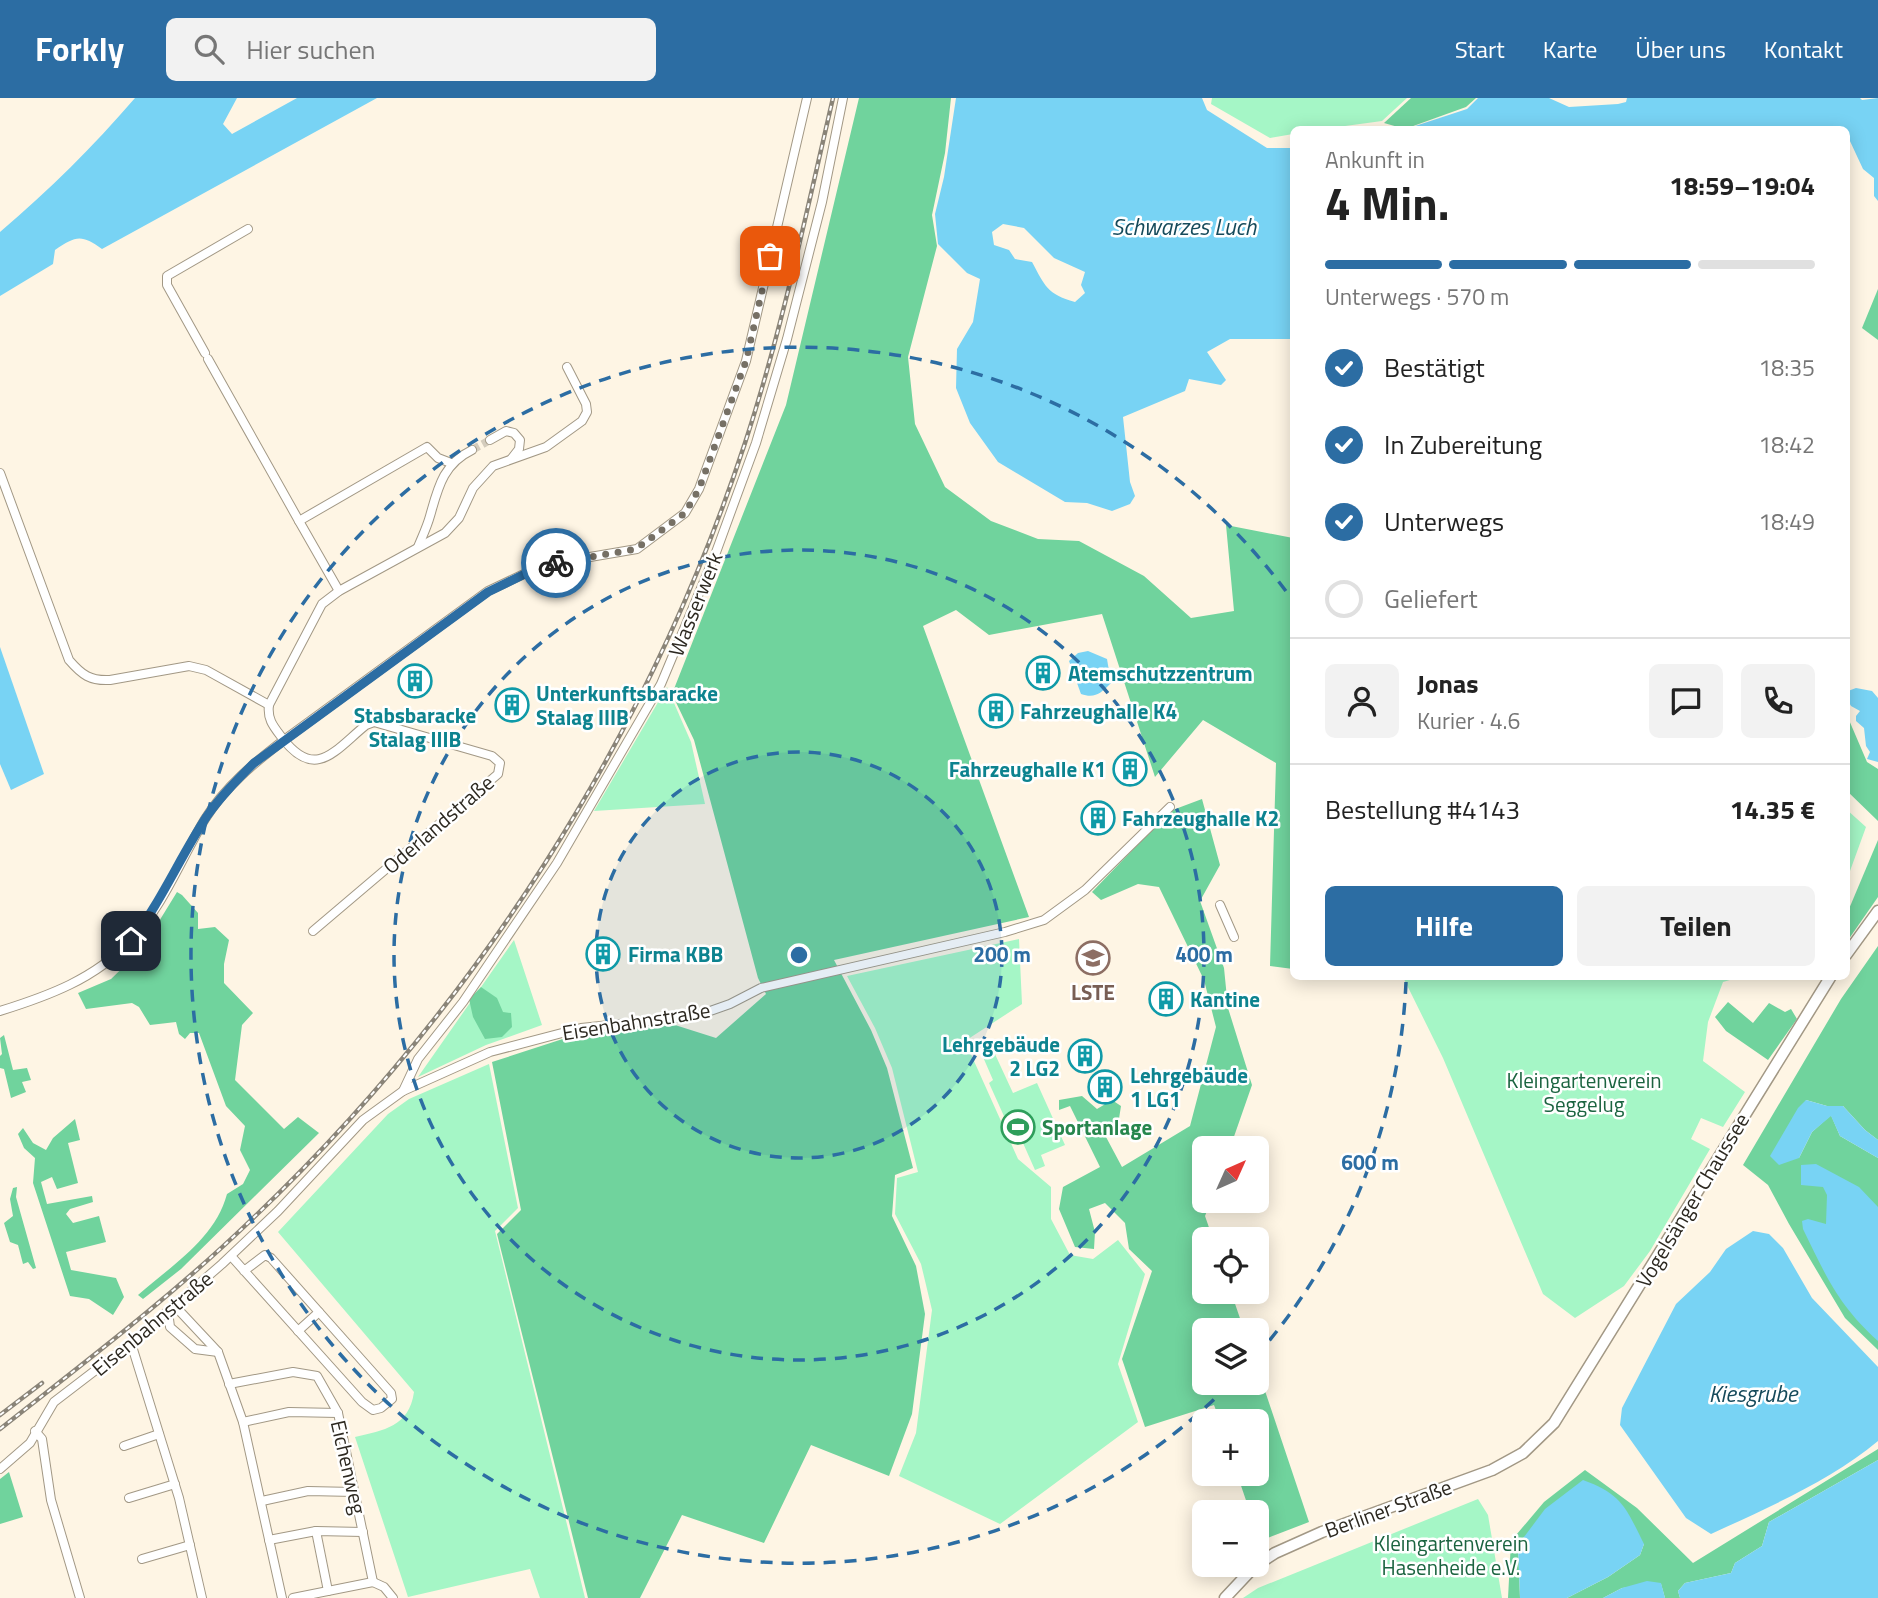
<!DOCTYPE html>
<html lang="de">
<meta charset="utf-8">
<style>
body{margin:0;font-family:"Titillium Web",sans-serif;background:#f2f2f2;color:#222;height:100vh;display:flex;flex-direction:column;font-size:26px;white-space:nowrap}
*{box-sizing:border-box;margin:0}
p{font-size:23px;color:#767676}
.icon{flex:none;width:38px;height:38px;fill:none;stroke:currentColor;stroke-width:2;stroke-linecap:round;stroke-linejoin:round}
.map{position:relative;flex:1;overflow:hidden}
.panel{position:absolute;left:1290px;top:28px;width:560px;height:854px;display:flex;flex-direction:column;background:#fff;border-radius:10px;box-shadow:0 4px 18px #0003}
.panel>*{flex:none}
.needle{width:46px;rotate:45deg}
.fabs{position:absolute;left:1192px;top:1038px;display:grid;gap:14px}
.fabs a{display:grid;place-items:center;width:77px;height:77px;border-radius:10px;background:#fff;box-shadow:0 4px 18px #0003;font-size:35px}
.pin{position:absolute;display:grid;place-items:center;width:60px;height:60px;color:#fff;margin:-30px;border-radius:14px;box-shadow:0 4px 10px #0006}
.courier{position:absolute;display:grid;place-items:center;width:70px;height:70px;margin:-35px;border:5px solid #2c6da3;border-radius:50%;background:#fff;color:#222;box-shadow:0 2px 9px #0007}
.headline em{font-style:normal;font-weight:700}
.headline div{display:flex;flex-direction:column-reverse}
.headline{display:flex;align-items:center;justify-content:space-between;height:119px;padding:0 35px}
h1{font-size:46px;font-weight:700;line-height:52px}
.bar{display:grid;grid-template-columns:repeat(4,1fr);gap:10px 7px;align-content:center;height:84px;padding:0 35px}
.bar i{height:9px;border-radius:5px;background:#e0e0e0}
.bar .on{background:#2c6da3}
.bar p{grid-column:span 4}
.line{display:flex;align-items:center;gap:18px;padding:0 35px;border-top:2px solid #e0e0e0}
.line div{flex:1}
.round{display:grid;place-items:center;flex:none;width:74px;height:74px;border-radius:10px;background:#f2f2f2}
ol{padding:0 35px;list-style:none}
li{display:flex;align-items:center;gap:21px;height:77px}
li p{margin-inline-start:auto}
li .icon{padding:7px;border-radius:50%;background:#2c6da3;color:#fff;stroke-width:4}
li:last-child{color:#767676}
li i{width:38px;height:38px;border:4px solid #e0e0e0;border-radius:50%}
.primary-button{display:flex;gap:14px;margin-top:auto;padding:14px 35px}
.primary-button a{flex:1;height:80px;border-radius:10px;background:#2c6da3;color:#fff;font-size:28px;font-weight:700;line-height:80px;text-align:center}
.primary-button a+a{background:#f2f2f2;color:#222}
header{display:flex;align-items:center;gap:42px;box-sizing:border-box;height:98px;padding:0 35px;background:#2c6da3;color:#fff}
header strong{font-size:33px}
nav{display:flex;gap:38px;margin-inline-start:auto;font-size:24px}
.search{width:490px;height:63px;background:#f2f2f2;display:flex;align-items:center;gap:18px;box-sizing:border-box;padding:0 24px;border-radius:10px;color:#767676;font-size:26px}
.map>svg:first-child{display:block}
.green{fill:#a5f6c6}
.forest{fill:#70d39d}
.water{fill:#78d3f4;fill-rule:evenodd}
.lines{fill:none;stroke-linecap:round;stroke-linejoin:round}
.minor-tunnel{stroke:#d4ccbd;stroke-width:8;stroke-dasharray:8 4;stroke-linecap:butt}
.minor-casing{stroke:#a29885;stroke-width:10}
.major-casing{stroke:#a29885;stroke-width:13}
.minor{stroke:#fff;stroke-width:8}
.major{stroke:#fff;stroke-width:10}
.rail-casing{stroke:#8a8478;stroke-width:4.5}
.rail{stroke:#fff;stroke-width:2;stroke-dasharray:5;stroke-linecap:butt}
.done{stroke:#767065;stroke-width:7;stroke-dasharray:0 12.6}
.route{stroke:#2c6da3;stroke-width:9}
.ring{fill:none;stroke:#2c6da3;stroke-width:3.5;stroke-dasharray:12 9}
.labels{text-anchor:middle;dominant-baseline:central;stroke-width:5;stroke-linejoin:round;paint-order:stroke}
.street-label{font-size:21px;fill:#2d2921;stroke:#fff}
.culture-label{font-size:21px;font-weight:bold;fill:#0d838f;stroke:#fff;text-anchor:start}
.education-label{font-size:21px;font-weight:bold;fill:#785e54;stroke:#fff}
.park-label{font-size:21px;fill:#1b6440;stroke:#fff}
.leisure-label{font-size:21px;font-weight:bold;fill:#27864d;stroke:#fff;text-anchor:start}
.water-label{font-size:23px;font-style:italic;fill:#154a5b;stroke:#fff}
.centre{fill:#2c6da3;stroke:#fff;stroke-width:3.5}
.ring-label{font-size:21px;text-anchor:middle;font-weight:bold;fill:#2c6da3;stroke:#fff;stroke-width:5;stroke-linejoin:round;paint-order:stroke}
</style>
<header>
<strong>Forkly</strong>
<div class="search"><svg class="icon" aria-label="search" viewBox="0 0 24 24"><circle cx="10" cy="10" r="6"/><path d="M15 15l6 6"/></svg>Hier suchen</div>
<nav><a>Start</a><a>Karte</a><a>Über uns</a><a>Kontakt</a></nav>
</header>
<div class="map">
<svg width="1878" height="1500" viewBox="0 0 1878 1500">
<rect width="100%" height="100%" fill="#fef5e4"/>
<g class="green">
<polygon points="1212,0 1407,0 1382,23 1323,31 1293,32 1293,36 1270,40 1211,6"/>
<polygon points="667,589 691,644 705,706 594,713"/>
<polygon points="1846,711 1866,729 1846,784"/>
<polygon points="1019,841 1022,906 965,943 1018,1061 1051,1089 1051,1121 1070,1157 1093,1161 1118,1142 1145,1176 1118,1266 1138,1324 1000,1426 899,1378 916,1335 932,1212 921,1166 895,1116 897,1080 918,1074 892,970 875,930 847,878"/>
<polygon points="514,842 542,927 486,947 418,979"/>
<polygon points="1403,879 1740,879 1723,884 1708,924 1703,963 1745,994 1723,1029 1701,1020 1691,1041 1710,1051 1650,1153 1624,1188 1575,1220 1543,1196 1443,960"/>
<polygon points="994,954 1013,995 1037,985 1065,1047 1041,1057 1045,1068 1035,1072 1023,1045 1017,1047 989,985 993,982 983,959"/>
<path d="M489,966L518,1110L495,1133L585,1500H540L530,1471L408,1499L355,1339C384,1332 409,1329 414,1294L278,1134L388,1016L409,1001Z"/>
<polygon points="1478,1401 1488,1417 1502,1500 1243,1500 1258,1490"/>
</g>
<g class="forest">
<polygon points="859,0 951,0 945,55 932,117 937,148 908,259 915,326 945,389 991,423 1038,441 1079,443 1144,478 1191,520 1234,513 1226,427 1293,440 1293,871 1270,868 1276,665 1203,622 1155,679 1102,516 989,537 956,512 923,528 1029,819 834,862 871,932 887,970 913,1070 895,1077 892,1118 916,1168 925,1216 912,1316 889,1378 811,1347 764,1445 682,1417 640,1500 588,1500 497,1136 521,1112 492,964 575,937 675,927 716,940 766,896 758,880 694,642 672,596 786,307"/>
<polygon points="1411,0 1476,0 1466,9 1405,31 1384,25"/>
<polygon points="1878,191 1878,242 1862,230"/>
<polygon points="1846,615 1867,664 1878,671 1878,723 1846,692"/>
<polygon points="1202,701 1220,767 1200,803 1224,870 1228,910 1252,987 1230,1050 1204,1050 1204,1102 1211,1103 1205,1118 1213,1141 1204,1141 1204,1194 1231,1194 1244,1232 1204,1232 1204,1284 1256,1284 1257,1269 1309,1424 1260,1443 1257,1434 1256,1414 1250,1414 1237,1376 1256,1376 1256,1323 1220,1323 1214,1307 1145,1329 1122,1261 1152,1173 1129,1151 1125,1125 1105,1105 1089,1111 1095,1134 1094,1151 1075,1149 1059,1111 1063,1089 1100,1069 1070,1008 1059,1012 1059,1002 1082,998 1097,1011 1112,1002 1121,1008 1118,1027 1106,1039 1122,1069 1190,1028 1216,929 1204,882 1159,789 1138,786 1101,802 1092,794 1170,713"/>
<polygon points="1878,742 1878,799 1846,845 1846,818"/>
<path d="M177,794L182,797L198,815V831L215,829L229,842L224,866V885L253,915L242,927L235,982L284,1031L298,1019L319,1035L181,1171L143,1201L138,1197C172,1167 215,1141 227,1096L243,1086L250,1072L240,1052L245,1028L226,1008L199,935H190L185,941L179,936L176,924L150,927L139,909L132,905L86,911L78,895L111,881L142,851Z"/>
<polygon points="1878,848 1878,1042 1865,1032 1843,1008 1827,1008 1806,1002 1799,1060 1812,1034 1831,1017 1840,1038 1878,1060 1878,1252 1845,1220 1789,1126 1768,1087 1743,1067 1841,901"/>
<polygon points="481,889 497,900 503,914 511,915 512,929 502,939 485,941 473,919 469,901"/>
<polygon points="1728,904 1753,925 1769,905 1785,914 1791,911 1797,921 1768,962 1726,933 1715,919"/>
<polygon points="4,937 13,972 27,970 31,982 22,984 26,994 11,1000 4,971 0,970 0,958 2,956 0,940"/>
<polygon points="75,1021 80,1042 68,1045 78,1085 57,1091 52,1079 41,1084 47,1106 92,1098 93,1104 70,1111 66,1116 73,1125 99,1118 106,1144 66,1154 71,1172 116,1180 124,1199 113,1217 89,1201 70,1198 33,1085 35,1060 24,1050 18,1036 23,1030 33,1045 46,1052 53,1040"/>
<polygon points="17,1089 16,1099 36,1170 33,1171 28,1164 23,1166 18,1147 10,1144 4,1125 13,1118 10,1101 13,1090"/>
<polygon points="1878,1351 1878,1362 1769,1424 1762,1448 1735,1465 1731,1475 1685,1485 1678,1493 1680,1500 1665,1500 1661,1486 1622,1490 1603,1500 1567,1500 1608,1479 1640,1457 1644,1446 1518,1447 1520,1500 1508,1500 1511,1443 1544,1404 1585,1372 1637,1410 1693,1465"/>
<polygon points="9,1374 23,1419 0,1426 0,1381"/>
</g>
<g class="water">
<path d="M135,0H237L223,26L232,36L297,0H377L102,151C81,136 76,138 55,152L53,166L0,198V134C50,91 92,50 135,0Z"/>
<path d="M956,0H1202L1207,12L1267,50H1293V241H1230L1207,254L1226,282L1221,287L1189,281L1185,293L1123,319L1130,384L1135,398L1130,406L1112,413L1087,405L1065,404L998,364L970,325L956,290L957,251L973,224L980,181L967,175L938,146L935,116L944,79ZM1003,126L1024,130L1054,160L1085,174L1081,187L1085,195L1075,204C1047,196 1045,188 1032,164L1015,161L1009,152L994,147L992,134Z"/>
<polygon points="1478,0 1549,0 1569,9 1618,6 1626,4 1627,0 1860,0 1862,2 1878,0 1878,103 1874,98 1874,80 1863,71 1849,41 1846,43 1846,32 1406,31 1467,11"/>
<polygon points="0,549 44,676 11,692 0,666"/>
<path d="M1088,553L1107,561L1111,585C1101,595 1095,601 1081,596L1069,563L1078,555Z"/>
<polygon points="1856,590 1872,593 1878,600 1878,664 1867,661 1870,654 1866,648 1864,630 1856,623 1856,618 1860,613 1851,608 1846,599 1848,593"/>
<polygon points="1806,1002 1827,1008 1843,1008 1865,1032 1878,1042 1878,1060 1840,1038 1831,1018 1812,1034 1799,1060 1779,1067 1770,1058 1798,1010"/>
<path d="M1816,1066L1859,1089L1878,1109V1243C1838,1207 1826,1178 1803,1131L1802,1123L1808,1121L1826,1126L1827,1097L1823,1089L1801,1087V1067Z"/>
<path d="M1753,1133L1769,1136L1783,1150L1812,1200L1878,1269V1343C1830,1383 1767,1410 1711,1436L1686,1420L1620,1327L1622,1310L1676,1206L1710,1174L1726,1151Z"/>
<polygon points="1878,1362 1878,1500 1680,1500 1678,1493 1685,1485 1731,1475 1735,1465 1762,1448 1769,1424"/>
<path d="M1583,1382C1622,1396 1626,1410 1644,1446L1640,1457L1608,1479L1567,1500H1520L1518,1447L1545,1411Z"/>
<polygon points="1647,1483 1661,1485 1665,1500 1603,1500 1622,1490"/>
</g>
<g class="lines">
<polyline class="minor-tunnel" points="472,352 490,342"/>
<defs>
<g id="minor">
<polyline points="205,255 167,187 167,178 248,131"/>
<polyline points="208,261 299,423"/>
<polyline points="490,342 506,333 514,335 520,342 519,351 512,360"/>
<path d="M0,375L69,562C82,577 90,583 110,582L189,568L206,572L269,607"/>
<path d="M418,449C422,439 427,429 430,418C438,390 443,366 472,352"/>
<polyline points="339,493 299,423 427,349 438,360 451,365"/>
<polyline points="1220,807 1234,839"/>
<path d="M313,833L498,676L500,665L492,658L374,624L366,627C335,652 316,683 283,641C274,629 267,622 269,607L322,506L339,493L445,435L459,420L473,390L493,368L546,349L582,323L587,314L586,306L567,269"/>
<path d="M0,913C48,898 95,881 130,843C163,809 181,761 205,721C225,689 254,665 284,642L488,493L543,467L637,451L685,415L699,391L746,263L807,0"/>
<polyline points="403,993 418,961 463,904 557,765 661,586 715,457 756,345 787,241 822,104 843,0"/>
<polyline points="231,1158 362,1304 373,1312 381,1310 392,1301 391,1295 271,1160 265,1157 244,1173"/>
<polyline points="174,1207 218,1254 243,1324 282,1500"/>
<polyline points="168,1213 170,1229 195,1251 218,1254"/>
<polyline points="298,1233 319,1214"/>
<polyline points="131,1245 179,1400 202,1500"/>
<polyline points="229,1286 293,1274 317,1278 338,1315 373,1484"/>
<polyline points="243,1324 289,1314 338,1315"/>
<polyline points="35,1333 42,1341 51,1402 80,1500"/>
<polyline points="124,1348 159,1336"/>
<polyline points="0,1371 30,1345 54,1304 131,1245 222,1166 278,1113 363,1022 403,993 490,954 581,930 696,918 730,906 761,890 1005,834 1044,822 1085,792 1170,709"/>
<polyline points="129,1400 175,1386"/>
<polyline points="262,1403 308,1393 354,1394"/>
<polyline points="316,1433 328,1493"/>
<polyline points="269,1442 316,1433 363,1434"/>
<polyline points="142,1461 190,1447"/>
<polyline points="373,1484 384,1489 393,1500"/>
<polyline points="293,1500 373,1484"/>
</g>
<g id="major">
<polyline points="1846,857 1878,813"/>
<polyline points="1225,1500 1255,1468 1275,1455 1322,1434 1492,1372 1523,1355 1554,1325 1831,878"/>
</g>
</defs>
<use href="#minor" class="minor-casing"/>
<use href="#major" class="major-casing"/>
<use href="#minor" class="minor"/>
<use href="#major" class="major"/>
<defs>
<g id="rail">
<polyline points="0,1317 42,1285"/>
<path d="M0,1331C85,1264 171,1199 249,1124C474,911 648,640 745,345C782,232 806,116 833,0"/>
</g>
</defs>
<use href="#rail" class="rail-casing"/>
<use href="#rail" class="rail"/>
</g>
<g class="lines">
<polyline class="done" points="556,465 636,451 685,415 699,391 746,263 770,158"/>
<path class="route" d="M131,843C161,804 180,759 207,718C221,698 237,682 254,665L488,494L543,467L556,465"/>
</g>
<circle cx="799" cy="857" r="203" fill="#2c6da3" fill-opacity=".12"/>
<g class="ring">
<circle cx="799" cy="857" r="203"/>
<circle cx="799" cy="857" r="405"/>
<path d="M1406 884A608 608 0 0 1 1258 1256M1229 1287A608 608 0 1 1 1291 500"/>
</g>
<defs>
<symbol id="building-ring" viewBox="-11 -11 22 22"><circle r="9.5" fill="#fff" stroke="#0f9aa8" stroke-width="1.5"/><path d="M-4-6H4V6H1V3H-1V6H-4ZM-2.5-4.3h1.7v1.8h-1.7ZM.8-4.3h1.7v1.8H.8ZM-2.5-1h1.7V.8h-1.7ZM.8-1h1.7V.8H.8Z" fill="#0f9aa8"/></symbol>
<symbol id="school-ring" viewBox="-11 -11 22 22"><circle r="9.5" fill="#fff" stroke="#8d6e63" stroke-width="1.5"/><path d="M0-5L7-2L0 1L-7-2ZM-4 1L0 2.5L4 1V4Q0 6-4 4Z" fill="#8d6e63"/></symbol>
<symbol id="stadium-ring" viewBox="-11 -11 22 22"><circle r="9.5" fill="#fff" stroke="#2e9e5b" stroke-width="1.5"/><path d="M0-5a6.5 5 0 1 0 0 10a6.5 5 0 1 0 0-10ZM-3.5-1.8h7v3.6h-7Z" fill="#2e9e5b"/></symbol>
</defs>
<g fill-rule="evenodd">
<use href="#building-ring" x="1024" y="556" width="38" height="38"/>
<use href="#building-ring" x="396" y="564" width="38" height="38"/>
<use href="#building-ring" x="493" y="588" width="38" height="38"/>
<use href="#building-ring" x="977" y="594" width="38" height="38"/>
<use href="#building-ring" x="1111" y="652" width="38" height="38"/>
<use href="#building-ring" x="1079" y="701" width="38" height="38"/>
<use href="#building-ring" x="584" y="837" width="38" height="38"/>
<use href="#school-ring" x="1074" y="841" width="38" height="38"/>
<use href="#building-ring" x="1147" y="882" width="38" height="38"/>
<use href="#building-ring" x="1066" y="939" width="38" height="38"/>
<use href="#building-ring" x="1086" y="970" width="38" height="38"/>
<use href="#stadium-ring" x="999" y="1010" width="38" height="38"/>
</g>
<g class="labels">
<g class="street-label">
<text transform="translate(695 506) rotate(-68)">Wasserwerk</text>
<text transform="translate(438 726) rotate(-41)">Oderlandstraße</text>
<text transform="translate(636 923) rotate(-9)">Eisenbahnstraße</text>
<text transform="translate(1692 1102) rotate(-59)">Vogelsänger Chaussee</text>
<text transform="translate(152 1225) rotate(-40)">Eisenbahnstraße</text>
<text transform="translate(349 1369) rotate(77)">Eichenweg</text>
<text transform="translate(1388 1410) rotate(-20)">Berliner Straße</text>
</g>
<g class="culture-label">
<text x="1068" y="575">Atemschutzzentrum</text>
<text x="536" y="595">Unterkunftsbaracke<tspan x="536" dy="24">Stalag IIIB</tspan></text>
<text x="1020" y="613">Fahrzeughalle K4</text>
<text x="415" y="617" text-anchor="middle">Stabsbaracke<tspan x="415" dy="24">Stalag IIIB</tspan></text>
<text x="1106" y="671" text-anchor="end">Fahrzeughalle K1</text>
<text x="1122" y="720">Fahrzeughalle K2</text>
<text x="628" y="856">Firma KBB</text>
<text x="1190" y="901">Kantine</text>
<text x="1060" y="946" text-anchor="end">Lehrgebäude<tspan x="1060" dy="24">2 LG2</tspan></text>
<text x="1130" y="977">Lehrgebäude<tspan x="1130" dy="24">1 LG1</tspan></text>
</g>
<g class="education-label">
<text x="1093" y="894">LSTE</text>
</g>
<g class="park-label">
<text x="1584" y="982">Kleingartenverein<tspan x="1584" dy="24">Seggelug</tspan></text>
<text x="1451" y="1445">Kleingartenverein<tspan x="1451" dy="24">Hasenheide e.V.</tspan></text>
</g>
<g class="leisure-label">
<text x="1042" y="1029">Sportanlage</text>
</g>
<g class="water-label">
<text x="1184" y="128">Schwarzes Luch</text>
<text x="1753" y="1295">Kiesgrube</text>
</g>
</g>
<circle cx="799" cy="857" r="10" class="centre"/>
<g class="ring-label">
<text x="1002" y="864">200 m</text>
<text x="1204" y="864">400 m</text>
<text x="1370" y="1072">600 m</text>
</g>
</svg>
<div class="fabs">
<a><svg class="needle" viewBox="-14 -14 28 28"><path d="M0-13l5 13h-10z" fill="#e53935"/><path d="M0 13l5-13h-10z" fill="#767676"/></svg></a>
<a><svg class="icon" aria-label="locate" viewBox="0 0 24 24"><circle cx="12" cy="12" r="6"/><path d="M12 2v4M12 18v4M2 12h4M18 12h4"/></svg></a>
<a><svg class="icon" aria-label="layers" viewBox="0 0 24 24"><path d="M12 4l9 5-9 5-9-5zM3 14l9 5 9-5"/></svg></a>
<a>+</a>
<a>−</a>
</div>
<div class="pin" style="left:770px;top:158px;background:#ea580c"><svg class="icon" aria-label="bag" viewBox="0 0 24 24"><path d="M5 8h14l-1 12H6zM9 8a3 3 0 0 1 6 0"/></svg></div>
<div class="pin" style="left:131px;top:843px;background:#1f2937"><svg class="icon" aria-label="home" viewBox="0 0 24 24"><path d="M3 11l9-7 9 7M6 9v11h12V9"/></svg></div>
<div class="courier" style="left:556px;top:465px"><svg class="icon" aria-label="bike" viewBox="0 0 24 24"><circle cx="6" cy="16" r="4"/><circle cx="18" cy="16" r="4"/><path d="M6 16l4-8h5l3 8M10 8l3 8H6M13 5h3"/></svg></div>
<section class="panel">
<div class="headline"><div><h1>4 Min.</h1><p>Ankunft in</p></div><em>18:59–19:04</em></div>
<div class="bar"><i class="on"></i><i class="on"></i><i class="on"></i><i></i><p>Unterwegs · 570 m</p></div>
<ol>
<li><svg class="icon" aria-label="check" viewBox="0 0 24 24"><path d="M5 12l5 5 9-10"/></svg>Bestätigt<p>18:35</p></li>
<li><svg class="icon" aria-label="check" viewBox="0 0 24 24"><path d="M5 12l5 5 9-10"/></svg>In Zubereitung<p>18:42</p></li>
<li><svg class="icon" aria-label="check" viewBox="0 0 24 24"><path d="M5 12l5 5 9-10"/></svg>Unterwegs<p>18:49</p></li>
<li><i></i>Geliefert</li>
</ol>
<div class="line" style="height:126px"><a class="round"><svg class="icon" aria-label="person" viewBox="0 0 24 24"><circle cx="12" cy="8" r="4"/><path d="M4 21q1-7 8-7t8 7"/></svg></a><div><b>Jonas</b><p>Kurier · 4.6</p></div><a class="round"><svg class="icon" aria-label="chat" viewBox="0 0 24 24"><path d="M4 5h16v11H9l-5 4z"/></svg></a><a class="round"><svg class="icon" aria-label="phone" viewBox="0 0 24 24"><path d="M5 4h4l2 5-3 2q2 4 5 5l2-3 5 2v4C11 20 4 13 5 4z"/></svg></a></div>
<div class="line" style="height:91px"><div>Bestellung #4143</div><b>14.35 €</b></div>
<div class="primary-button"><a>Hilfe</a><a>Teilen</a></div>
</section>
</div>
